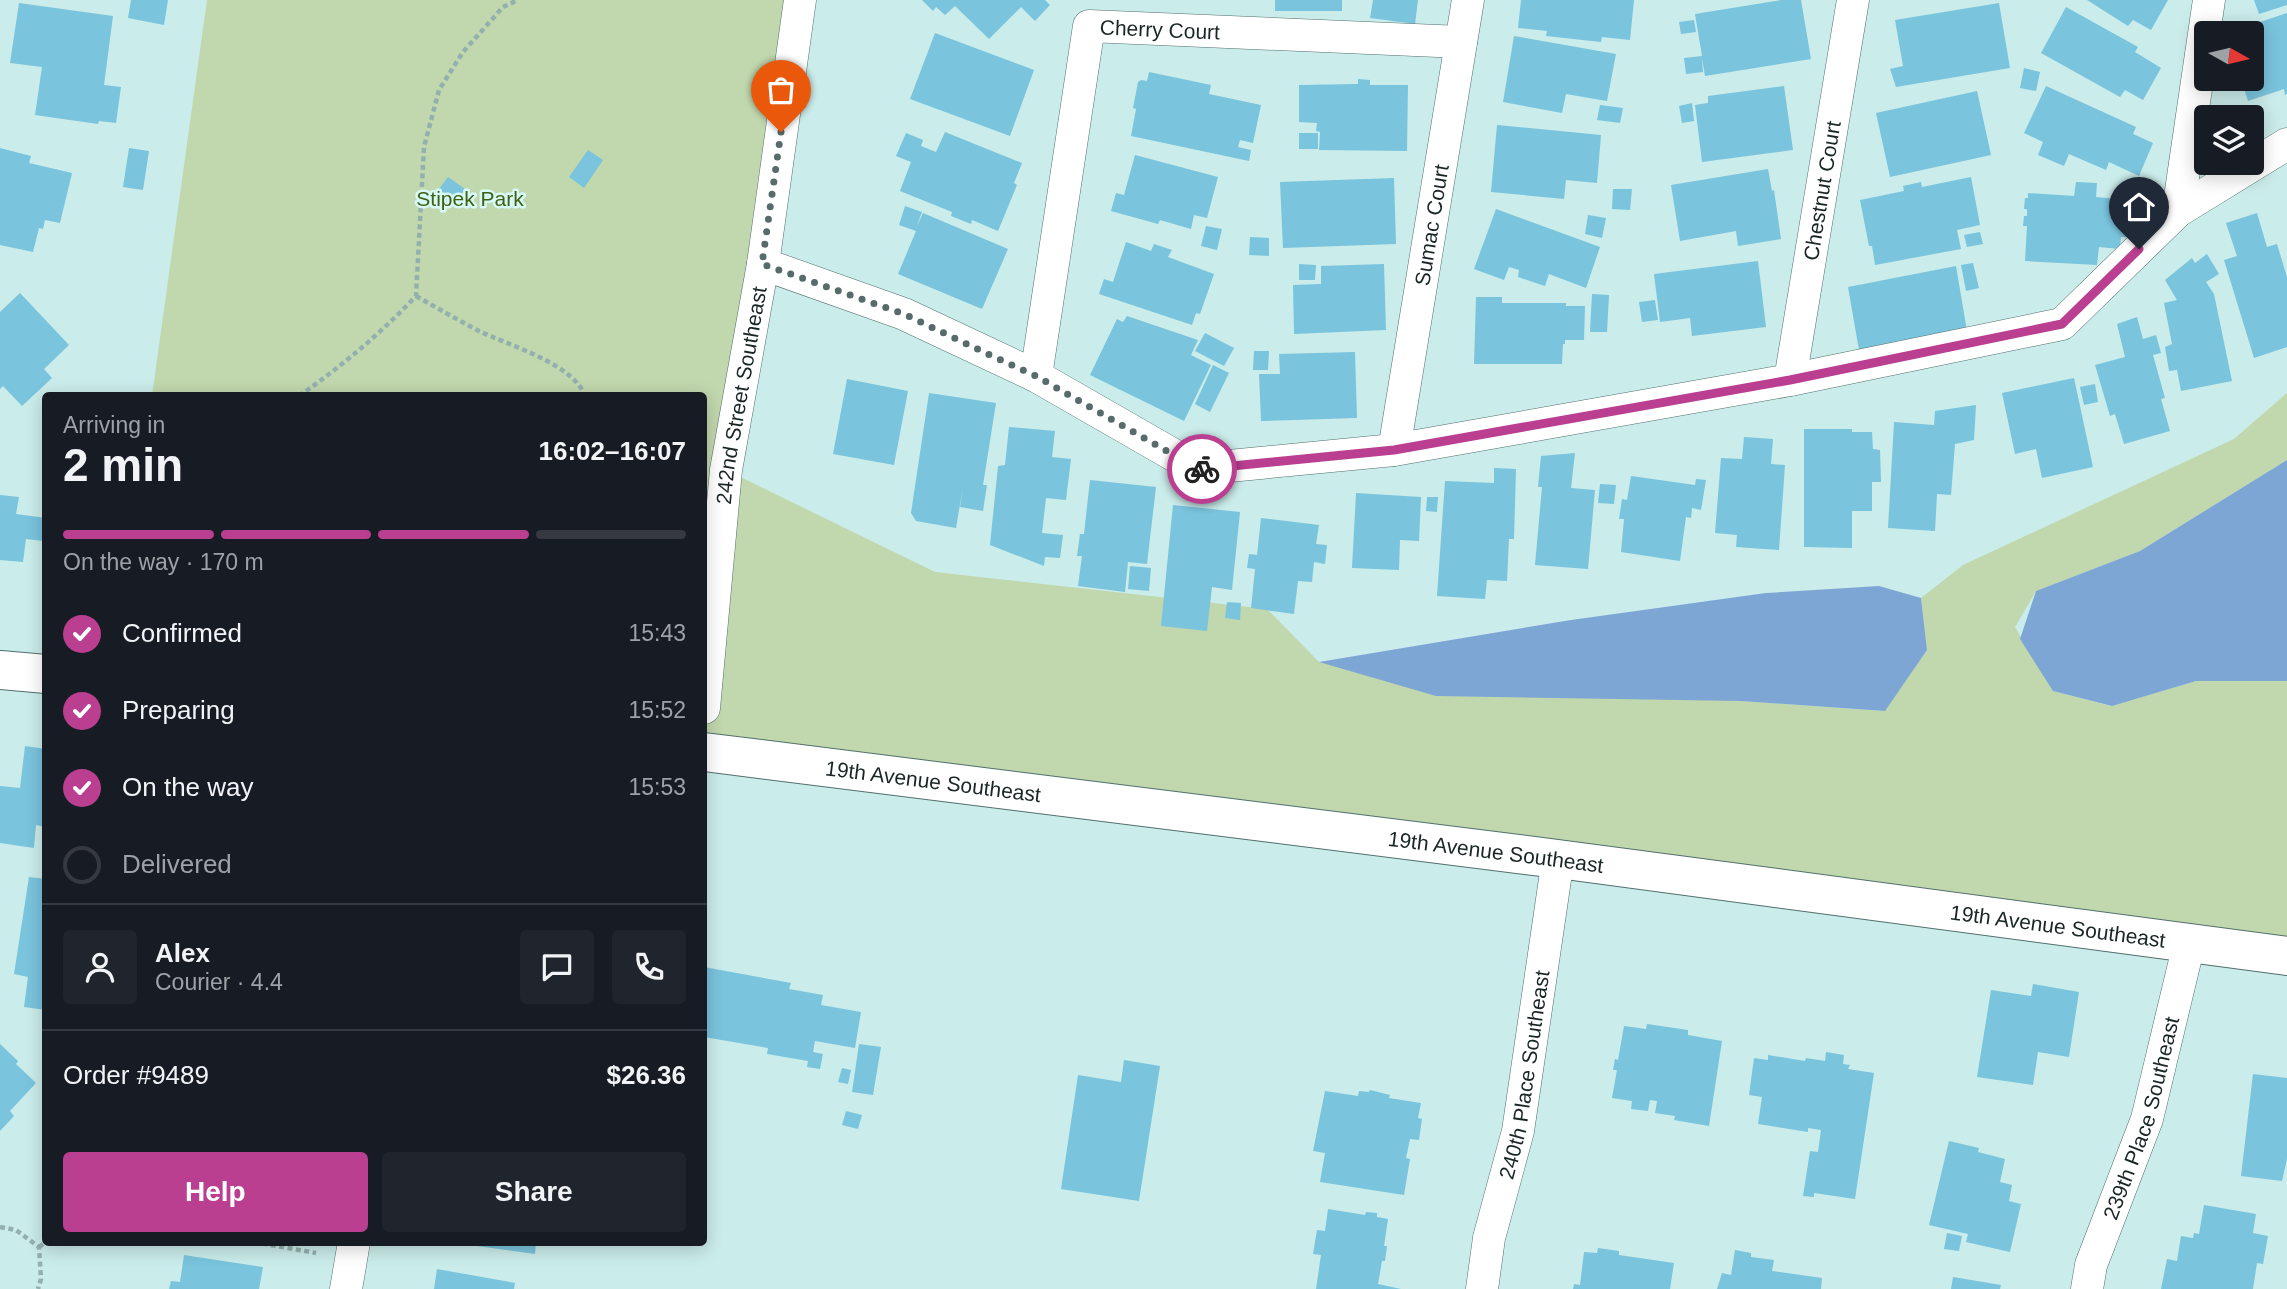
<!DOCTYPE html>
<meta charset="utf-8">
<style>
body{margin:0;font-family:Helvetica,sans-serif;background:#20242c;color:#f1f3f6;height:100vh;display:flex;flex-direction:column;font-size:26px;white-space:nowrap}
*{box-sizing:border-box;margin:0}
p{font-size:23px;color:#9ea1a6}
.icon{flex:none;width:38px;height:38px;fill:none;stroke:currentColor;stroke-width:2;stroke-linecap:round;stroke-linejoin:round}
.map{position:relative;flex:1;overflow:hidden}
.side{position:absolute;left:42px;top:392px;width:665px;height:854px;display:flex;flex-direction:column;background:#171b24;border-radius:7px;box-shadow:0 4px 18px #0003}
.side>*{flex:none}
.needle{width:46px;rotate:98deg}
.controls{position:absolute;left:2194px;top:21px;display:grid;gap:14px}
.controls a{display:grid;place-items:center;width:70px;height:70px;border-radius:7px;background:#171b24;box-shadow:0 4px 18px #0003;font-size:35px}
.pin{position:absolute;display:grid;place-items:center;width:60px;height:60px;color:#fff;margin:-72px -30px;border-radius:50% 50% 50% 0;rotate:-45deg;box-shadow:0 0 7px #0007}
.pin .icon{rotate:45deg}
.courier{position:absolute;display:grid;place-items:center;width:70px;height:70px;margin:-35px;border:5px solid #ba3f90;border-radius:50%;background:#fff;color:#222;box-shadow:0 2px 9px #0007}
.head em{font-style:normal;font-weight:600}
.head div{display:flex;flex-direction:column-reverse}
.head{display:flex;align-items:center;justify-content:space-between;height:119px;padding:0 21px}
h1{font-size:46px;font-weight:600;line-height:52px}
.bar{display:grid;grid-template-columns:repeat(4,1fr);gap:10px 7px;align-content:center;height:84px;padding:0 21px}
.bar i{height:9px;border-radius:5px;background:#363941}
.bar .active{background:#ba3f90}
.bar p{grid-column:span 4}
.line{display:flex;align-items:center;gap:18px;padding:0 21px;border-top:2px solid #363941}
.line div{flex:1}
.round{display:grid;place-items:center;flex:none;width:74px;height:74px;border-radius:7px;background:#20242c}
ol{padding:0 21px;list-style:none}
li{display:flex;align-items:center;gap:21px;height:77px}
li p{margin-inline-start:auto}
li .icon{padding:7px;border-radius:50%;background:#ba3f90;color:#fff;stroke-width:4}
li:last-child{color:#9ea1a6}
li i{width:38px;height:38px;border:4px solid #363941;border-radius:50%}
.button{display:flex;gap:14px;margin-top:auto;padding:14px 21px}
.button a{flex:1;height:80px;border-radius:7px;background:#ba3f90;color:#fff;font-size:28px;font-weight:600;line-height:80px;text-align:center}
.button a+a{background:#20242c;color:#f1f3f6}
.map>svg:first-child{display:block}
.green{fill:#c1d7ad}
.water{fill:#7da6d4}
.building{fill:#7ac4dd}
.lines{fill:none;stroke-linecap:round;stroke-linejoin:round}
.street-casing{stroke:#516f6d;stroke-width:33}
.secondary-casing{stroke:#516f6d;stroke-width:40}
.path{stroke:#94b0ae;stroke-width:4.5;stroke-dasharray:5 3.5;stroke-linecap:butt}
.street{stroke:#fff;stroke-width:32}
.secondary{stroke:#fff;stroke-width:38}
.done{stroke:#576b6a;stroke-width:7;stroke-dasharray:0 12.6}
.route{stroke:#ba3f90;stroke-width:9}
.labels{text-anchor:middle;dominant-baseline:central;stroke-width:5;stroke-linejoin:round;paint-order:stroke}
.street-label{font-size:21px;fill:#192625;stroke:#d7f9f7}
.park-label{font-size:21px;fill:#406111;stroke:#d7f9f7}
</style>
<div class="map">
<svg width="2287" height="1289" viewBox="0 0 2287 1289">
<rect width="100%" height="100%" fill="#caecea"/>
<g class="green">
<polygon points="207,0 793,0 704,680 704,396 152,396"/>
<polygon points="2287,393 2287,460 2140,551 2036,591 2015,627 2053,691 2111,706 2196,681 2287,681 2287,956 704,752 704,708 726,470 935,572 1267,609 1319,662 1741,701 1884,711 1927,650 1921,598 1963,565 2234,439"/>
</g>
<g class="water">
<polygon points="2287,460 2287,681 2196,681 2112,706 2053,691 2020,639 2036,591 2140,551"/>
<polygon points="1879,586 1921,598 1927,650 1885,711 1741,701 1436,696 1319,662 1571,620 1766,593"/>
</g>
<g class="building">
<polygon points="131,0 168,0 164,25 128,18"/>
<polygon points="922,0 1045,0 1050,5 1035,21 1021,7 989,39 955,6 945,15 936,7 933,11"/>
<rect x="1275" y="0" width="67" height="11"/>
<polygon points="1373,0 1418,0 1415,24 1370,18"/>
<polygon points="1521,0 1634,0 1630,40 1602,37 1601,42 1546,36 1547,31 1518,28"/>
<polygon points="1781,0 1801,0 1811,59 1705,76 1702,58 1703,72 1686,74 1684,58 1702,56 1695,14"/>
<polygon points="2087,0 2168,0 2151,30 2133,20 2128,26"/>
<polygon points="2254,0 2287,0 2287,5 2259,14"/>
<polygon points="19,3 113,16 104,85 121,87 116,123 99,121 98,124 35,115 42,67 10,63"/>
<polygon points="1999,3 2010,68 1896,87 1890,69 1903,66 1895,20"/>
<polygon points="2066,7 2138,47 2135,52 2161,68 2143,100 2125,90 2120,97 2041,53"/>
<polygon points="2287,13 2287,94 2285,95 2284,89 2248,101 2241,79 2252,79 2252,33 2227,33"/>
<polygon points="1694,20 1696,32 1681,34 1679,22"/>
<polygon points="935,33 1034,70 1010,136 910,99"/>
<polygon points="1514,36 1616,54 1607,101 1566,94 1562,113 1503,102"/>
<polygon points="2024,68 2040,72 2036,91 2020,88"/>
<polygon points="1149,72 1211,85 1209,94 1261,105 1253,143 1240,140 1238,147 1251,150 1249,161 1131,136 1136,109 1133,108 1138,82 1141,80 1147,81"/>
<polygon points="1358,79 1370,80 1370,85 1408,85 1407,151 1319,150 1320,132 1316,131 1317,123 1299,122 1299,85 1358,84"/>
<polygon points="1784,86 1793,150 1702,162 1695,105 1708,103 1708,96"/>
<polygon points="2046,86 2136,127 2133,134 2153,143 2139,176 2109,162 2106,170 2069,154 2064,166 2038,155 2043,142 2024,133"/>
<polygon points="1977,91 1991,155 1890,177 1876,113"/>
<polygon points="1692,103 1694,121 1682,123 1679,106"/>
<polygon points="1600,105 1623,108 1620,123 1597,120"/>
<polygon points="1497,125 1601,135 1597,183 1566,180 1564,199 1491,192"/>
<polygon points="945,132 1022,163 1014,183 1017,185 998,231 972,220 971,224 951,216 952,212 900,191 911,162 896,156 906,133 923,140 921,146 936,152"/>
<rect x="1299" y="133" width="19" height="16"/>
<polygon points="0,148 31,156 29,163 72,173 60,223 45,220 43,229 39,228 33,252 0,245"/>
<polygon points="129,148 149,151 143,190 123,187"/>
<polygon points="588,150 603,160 584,188 569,177"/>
<polygon points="1135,155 1218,177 1207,218 1194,215 1191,229 1160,220 1158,224 1111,211 1116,193 1124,195"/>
<polygon points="1768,169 1772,191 1774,190 1781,239 1738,246 1736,231 1680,241 1671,185"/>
<polygon points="448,177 465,189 453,205 436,193"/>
<polygon points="1971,177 1980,225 1957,230 1961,249 1875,265 1872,246 1869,246 1860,200 1904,191 1903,186 1921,182 1922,187"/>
<polygon points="1394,178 1396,244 1283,248 1280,182"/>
<polygon points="2076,182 2097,183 2096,197 2129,200 2127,237 2121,237 2120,249 2099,247 2097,265 2025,261 2027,226 2023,226 2024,216 2027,216 2027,209 2024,209 2025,198 2028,198 2028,193 2074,196"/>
<polygon points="1613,189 1632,189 1630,210 1612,209"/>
<polygon points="905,206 922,212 916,228 923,213 1008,249 982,309 898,274 916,231 899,225"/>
<polygon points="1496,209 1600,247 1586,288 1549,274 1545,286 1518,277 1519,270 1509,267 1504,280 1474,269"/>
<polygon points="2257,213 2267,247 2277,244 2287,277 2287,347 2254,358 2224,260 2237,256 2226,223"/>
<polygon points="1588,215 1606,218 1602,238 1585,234"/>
<polygon points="1206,226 1222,229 1217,250 1201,246"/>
<polygon points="1980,232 1983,244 1967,247 1964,235"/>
<polygon points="1250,237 1269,238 1269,256 1249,255"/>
<polygon points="1126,242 1151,251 1154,244 1172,250 1168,257 1214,274 1200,314 1196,313 1192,325 1099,294 1104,279 1113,282"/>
<polygon points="2207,254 2219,274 2206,282 2214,294 2232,381 2181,391 2177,370 2169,371 2165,347 2172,344 2164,303 2177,300 2165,280 2192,258 2195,263"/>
<polygon points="1758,261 1766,327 1692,336 1690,318 1660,322 1654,274"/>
<polygon points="1973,263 1979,288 1966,291 1961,265"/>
<polygon points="1299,264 1316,265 1315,280 1299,280"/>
<polygon points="1384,264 1386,330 1294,334 1293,285 1321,284 1321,266"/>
<polygon points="1956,266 1967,331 1859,350 1848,287"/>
<polygon points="20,293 69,345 44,369 52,378 22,406 3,386 0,389 0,312"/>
<polygon points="1592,294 1609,295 1607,332 1590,332"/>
<polygon points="1476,297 1502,297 1502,303 1566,303 1566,306 1585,306 1584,340 1565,340 1565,344 1563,344 1562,364 1474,364"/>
<polygon points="1655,300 1658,320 1642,322 1639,302"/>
<polygon points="1127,316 1198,340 1191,355 1211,365 1184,421 1090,375 1117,319 1123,322"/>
<polygon points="2137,317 2143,339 2156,335 2161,353 2153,355 2165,398 2161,399 2170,431 2124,444 2115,414 2110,416 2095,365 2125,357 2117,324"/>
<polygon points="1205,333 1234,348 1224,366 1195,351"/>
<polygon points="1254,351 1269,351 1268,370 1253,370"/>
<polygon points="1355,352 1357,418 1261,421 1259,374 1280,374 1279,354"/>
<polygon points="1213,365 1229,373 1210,412 1195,404"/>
<polygon points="2074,378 2093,467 2042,478 2036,449 2015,454 2002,393"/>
<polygon points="847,379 908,391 894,465 833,454"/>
<polygon points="2095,384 2098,402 2084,405 2080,387"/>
<polygon points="929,393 996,403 983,485 987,485 983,511 960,507 963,487 956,528 916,521 911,513"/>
<polygon points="1976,405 1974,440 1955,444 1951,495 1937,494 1935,531 1888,528 1894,422 1934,425 1935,411"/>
<polygon points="1009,427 1055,431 1052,457 1071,459 1066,500 1046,498 1042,533 1063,535 1060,558 1045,557 1044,566 990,545 998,466 1005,465"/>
<polygon points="1804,429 1852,429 1852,432 1872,432 1873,449 1880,450 1881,482 1872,482 1872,511 1852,511 1852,548 1804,547"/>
<polygon points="1744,437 1773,439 1771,464 1785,465 1779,550 1736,547 1737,535 1715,533 1721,458 1742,459"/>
<polygon points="1575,453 1571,488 1595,490 1588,569 1535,565 1542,487 1538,487 1541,456"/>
<polygon points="1494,468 1516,469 1514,539 1509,539 1507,581 1487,580 1485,599 1437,596 1445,481 1494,483"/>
<polygon points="1631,476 1695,485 1696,479 1706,480 1701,510 1692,508 1691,518 1686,517 1680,561 1621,552 1624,519 1619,519 1622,499 1627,500"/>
<polygon points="1090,480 1156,487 1147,564 1128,562 1125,592 1078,586 1082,556 1077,556 1080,534 1084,534"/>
<polygon points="1600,484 1616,485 1614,504 1598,503"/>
<polygon points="1356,493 1421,497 1419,541 1400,540 1399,570 1352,568"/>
<polygon points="0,495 19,497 16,514 46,518 43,541 26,539 23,562 0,560"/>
<polygon points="1427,497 1438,497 1437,512 1426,511"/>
<polygon points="1173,505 1240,512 1232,590 1212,587 1207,631 1161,626"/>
<polygon points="1261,518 1319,525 1316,544 1327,545 1325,564 1314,562 1312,582 1298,581 1294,614 1251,608 1255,569 1247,568 1249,554 1257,555"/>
<polygon points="1130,566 1151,568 1149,591 1128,589"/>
<polygon points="1227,602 1241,603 1240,620 1225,618"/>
<polygon points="25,746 46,749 46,827 36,825 34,848 0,843 0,786 20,788"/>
<polygon points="29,877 46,879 46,1010 24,1007 28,977 14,974"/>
<polygon points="704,967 791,983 789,989 823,995 821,1005 861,1012 855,1048 815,1041 813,1052 823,1054 820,1069 807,1067 808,1061 767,1054 768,1048 704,1037"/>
<polygon points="2033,984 2079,992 2069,1057 2038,1052 2033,1085 1977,1077 1991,990 2031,996"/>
<polygon points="1647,1024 1688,1030 1688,1035 1722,1041 1709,1126 1674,1120 1675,1116 1655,1113 1657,1101 1650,1100 1648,1111 1631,1109 1632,1101 1612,1098 1617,1070 1613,1070 1615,1059 1618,1060 1624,1026 1646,1029"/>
<polygon points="0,1044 18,1061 16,1064 36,1083 10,1111 14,1116 0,1131"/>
<polygon points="859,1044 881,1047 873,1095 852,1092"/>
<polygon points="1826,1052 1844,1055 1843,1064 1850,1065 1848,1069 1874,1073 1855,1199 1814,1193 1814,1197 1803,1196 1810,1151 1818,1152 1821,1130 1808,1128 1808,1132 1758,1124 1762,1097 1749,1095 1754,1058 1768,1060 1768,1055 1805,1061 1806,1058 1825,1061"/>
<polygon points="1124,1060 1160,1066 1139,1201 1061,1189 1078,1075 1121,1082"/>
<polygon points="842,1068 851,1070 848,1084 838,1082"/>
<polygon points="2253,1074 2287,1078 2287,1159 2282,1181 2241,1176"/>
<polygon points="1370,1090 1390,1095 1389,1098 1421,1103 1418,1118 1422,1119 1419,1140 1410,1139 1406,1158 1410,1159 1404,1195 1320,1182 1325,1153 1313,1151 1325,1091 1358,1096 1359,1091 1369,1092"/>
<polygon points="846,1111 862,1115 858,1129 842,1125"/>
<polygon points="1949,1141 1979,1148 1978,1152 2005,1159 2000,1182 2012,1185 2009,1201 2021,1204 2010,1252 1966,1242 1968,1234 1929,1225"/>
<polygon points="2204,1205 2256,1214 2253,1233 2268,1236 2263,1264 2257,1263 2253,1289 2161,1289 2167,1259 2177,1261 2181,1236 2193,1238 2194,1233 2199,1234"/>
<polygon points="1328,1209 1365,1215 1366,1212 1377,1213 1377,1217 1388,1219 1384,1246 1387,1246 1385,1261 1382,1261 1378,1284 1401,1289 1316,1289 1321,1255 1313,1254 1317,1230 1325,1231"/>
<polygon points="1947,1233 1962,1236 1959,1251 1944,1249"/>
<polygon points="478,1242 536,1242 535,1254 477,1246"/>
<polygon points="1598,1248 1619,1251 1619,1255 1674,1263 1670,1289 1573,1289 1574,1284 1580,1285 1584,1252 1597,1253"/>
<polygon points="1735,1250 1751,1253 1751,1257 1774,1260 1772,1271 1822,1278 1821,1289 1717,1289 1722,1273 1731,1275"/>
<polygon points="184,1255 263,1267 259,1289 169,1289 171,1281 180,1282"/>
<polygon points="437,1269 515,1283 514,1289 434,1289"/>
<polygon points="1953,1277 2001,1285 2000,1289 1951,1289"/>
</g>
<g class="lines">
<defs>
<g id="street">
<polyline points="2178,211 2209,0"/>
<polyline points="763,264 904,314 1036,376 1198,469 1394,450 1790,380 2062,324 2178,211 2287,144"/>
<path id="s1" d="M1036,376L1089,26L1461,42"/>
<path id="s2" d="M1790,380L1853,0"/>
<path id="s3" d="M1394,450L1468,0"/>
<path id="s4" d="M704,708L726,470L763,264L800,0"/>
<polyline points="346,1289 354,1242"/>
<path id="s5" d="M1482,1289L1489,1238L1518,1131L1558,859"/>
<path id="s6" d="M2087,1289L2091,1265L2147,1119L2189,944"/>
</g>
<g id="secondary">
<polyline points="0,670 46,674"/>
<path id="s7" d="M704,752L1558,859L2287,956"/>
</g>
</defs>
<use href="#street" class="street-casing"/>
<use href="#secondary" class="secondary-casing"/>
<g class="path">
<path d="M416,296C437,308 458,320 479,331C508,345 574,364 585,396"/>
<path d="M299,396C342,366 380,334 416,296L424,147L439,90L463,52L503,7L518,0"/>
<polyline points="0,1227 16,1230 39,1247 41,1279 38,1289"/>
<polyline points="254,1242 316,1253"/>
<polyline points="39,1247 46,1242"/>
</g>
<use href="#street" class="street"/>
<use href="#secondary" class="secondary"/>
</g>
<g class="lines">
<polyline class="done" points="781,132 762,264 904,314 992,356 1036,376 1198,469 1202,469"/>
<polyline class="route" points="1202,469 1394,450 1790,380 2062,324 2139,249"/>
</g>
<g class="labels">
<g class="street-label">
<text stroke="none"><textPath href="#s1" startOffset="425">Cherry Court</textPath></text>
<text stroke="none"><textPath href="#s2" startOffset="192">Chestnut Court</textPath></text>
<text stroke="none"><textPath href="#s3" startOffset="228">Sumac Court</textPath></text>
<text stroke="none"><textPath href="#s4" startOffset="315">242nd Street Southeast</textPath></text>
<text stroke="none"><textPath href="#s7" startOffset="231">19th Avenue Southeast</textPath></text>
<text stroke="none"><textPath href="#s7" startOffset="798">19th Avenue Southeast</textPath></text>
<text stroke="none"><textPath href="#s7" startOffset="1365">19th Avenue Southeast</textPath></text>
<text stroke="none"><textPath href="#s5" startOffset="219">240th Place Southeast</textPath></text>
<text stroke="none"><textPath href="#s6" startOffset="180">239th Place Southeast</textPath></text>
</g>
<g class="park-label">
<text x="470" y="198">Stipek Park</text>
</g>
</g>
</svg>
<div class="controls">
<a><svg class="needle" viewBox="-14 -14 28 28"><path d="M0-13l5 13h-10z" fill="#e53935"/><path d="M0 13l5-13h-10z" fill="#9ea1a6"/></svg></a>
<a><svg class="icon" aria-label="layers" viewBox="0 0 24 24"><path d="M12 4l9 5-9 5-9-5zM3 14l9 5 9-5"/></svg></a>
</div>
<div class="pin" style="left:781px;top:132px;background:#ea580c"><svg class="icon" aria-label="bag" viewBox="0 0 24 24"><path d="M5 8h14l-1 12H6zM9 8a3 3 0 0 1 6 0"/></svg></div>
<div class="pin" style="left:2139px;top:249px;background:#1f2937"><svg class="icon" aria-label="home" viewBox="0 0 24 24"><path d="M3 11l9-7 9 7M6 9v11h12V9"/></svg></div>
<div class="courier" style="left:1202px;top:469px"><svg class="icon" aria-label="bike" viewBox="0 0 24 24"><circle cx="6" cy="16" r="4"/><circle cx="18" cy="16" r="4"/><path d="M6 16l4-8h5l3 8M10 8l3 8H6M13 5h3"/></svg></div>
<section class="side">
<div class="head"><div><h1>2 min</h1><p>Arriving in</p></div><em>16:02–16:07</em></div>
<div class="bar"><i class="active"></i><i class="active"></i><i class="active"></i><i></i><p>On the way · 170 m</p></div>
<ol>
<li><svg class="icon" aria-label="check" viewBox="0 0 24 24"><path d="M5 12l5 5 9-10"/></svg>Confirmed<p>15:43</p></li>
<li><svg class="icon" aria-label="check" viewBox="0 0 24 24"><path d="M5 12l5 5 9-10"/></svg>Preparing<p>15:52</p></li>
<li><svg class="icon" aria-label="check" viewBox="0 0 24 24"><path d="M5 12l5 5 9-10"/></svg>On the way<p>15:53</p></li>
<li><i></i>Delivered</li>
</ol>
<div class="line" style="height:126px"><a class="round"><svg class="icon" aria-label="person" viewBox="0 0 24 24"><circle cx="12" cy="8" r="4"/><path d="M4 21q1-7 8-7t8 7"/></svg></a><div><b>Alex</b><p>Courier · 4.4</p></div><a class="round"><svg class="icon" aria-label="chat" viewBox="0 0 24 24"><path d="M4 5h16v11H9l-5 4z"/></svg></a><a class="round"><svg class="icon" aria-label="phone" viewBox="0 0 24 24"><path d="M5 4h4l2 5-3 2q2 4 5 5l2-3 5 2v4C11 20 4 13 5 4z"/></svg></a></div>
<div class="line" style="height:91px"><div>Order #9489</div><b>$26.36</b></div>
<div class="button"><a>Help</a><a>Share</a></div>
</section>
</div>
